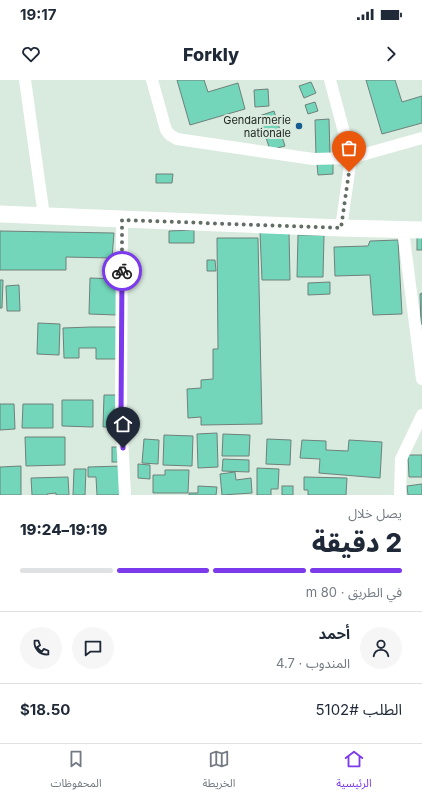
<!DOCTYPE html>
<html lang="ar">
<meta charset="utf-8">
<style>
body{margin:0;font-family:Inter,"Noto Sans Arabic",sans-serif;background:#f6f6f7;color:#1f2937;direction:rtl;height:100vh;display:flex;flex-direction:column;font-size:15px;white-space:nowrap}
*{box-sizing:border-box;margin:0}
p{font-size:13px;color:#747a83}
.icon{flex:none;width:22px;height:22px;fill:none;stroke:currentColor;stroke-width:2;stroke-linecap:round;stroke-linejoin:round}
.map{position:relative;height:415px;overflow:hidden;direction:ltr}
.side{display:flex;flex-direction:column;background:#fff;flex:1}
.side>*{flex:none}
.pin{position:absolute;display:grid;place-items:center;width:34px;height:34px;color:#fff;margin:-41px -17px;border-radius:50% 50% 50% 0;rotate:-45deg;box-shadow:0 0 4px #0007}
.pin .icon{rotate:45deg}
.courier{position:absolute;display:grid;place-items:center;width:40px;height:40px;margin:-20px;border:3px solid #7c3aed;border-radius:50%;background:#fff;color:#222;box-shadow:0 1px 5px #0007}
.overview em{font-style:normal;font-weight:800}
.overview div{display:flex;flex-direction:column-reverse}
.overview{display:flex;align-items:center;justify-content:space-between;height:68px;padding:0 20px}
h1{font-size:26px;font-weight:800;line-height:30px}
.bar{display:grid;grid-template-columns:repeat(4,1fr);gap:6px 4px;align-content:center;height:48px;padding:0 20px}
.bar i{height:5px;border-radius:3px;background:#e0e1e3}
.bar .current{background:#7c3aed}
.bar p{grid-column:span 4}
.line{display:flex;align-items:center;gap:10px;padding:0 20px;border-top:1px solid #e0e1e3}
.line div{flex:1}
.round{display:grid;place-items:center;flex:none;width:42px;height:42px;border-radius:21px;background:#f6f6f7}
.status{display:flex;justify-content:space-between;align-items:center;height:28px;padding:0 20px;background:#fff;direction:ltr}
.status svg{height:11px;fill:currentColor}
header{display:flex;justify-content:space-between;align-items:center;height:52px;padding:0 20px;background:#fff;font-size:18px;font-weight:800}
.tabs{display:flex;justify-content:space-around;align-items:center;height:56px;border-top:1px solid #e0e1e3;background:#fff;font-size:11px;color:#747a83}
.tabs a{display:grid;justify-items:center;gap:2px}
.tabs .current{color:#7c3aed}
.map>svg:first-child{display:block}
.building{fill:#73d5ba;stroke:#6e817b}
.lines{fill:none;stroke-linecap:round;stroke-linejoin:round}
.minor{stroke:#fff;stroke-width:12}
.secondary{stroke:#fff;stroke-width:17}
.done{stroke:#626d65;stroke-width:4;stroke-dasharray:0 7.2}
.route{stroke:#7c3aed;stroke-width:5}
.poi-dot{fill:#165c90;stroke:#d9eade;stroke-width:1.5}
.labels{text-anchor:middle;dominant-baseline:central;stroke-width:4;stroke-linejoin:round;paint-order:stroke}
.poi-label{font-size:11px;fill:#222924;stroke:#d9eade;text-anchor:end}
</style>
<div class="status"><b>19:17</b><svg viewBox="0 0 49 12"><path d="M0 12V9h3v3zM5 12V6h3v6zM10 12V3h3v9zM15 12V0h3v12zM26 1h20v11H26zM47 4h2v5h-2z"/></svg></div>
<header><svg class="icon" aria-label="forward" viewBox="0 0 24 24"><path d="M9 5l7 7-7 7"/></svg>Forkly<svg class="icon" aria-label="heart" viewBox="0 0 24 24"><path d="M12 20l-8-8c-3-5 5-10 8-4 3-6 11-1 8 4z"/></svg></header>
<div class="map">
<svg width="422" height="415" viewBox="0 0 422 415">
<rect width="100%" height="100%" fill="#d9eade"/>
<g class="building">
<polygon points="177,0 204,0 208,12 238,3 245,29 190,45"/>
<polygon points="366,0 395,0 402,22 422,16 422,43 382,54"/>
<polygon points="311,2 316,13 304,18 299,6"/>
<polygon points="268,9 269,26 255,27 254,10"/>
<polygon points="315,22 318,31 308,34 305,25"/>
<polygon points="274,31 285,66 270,70 259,36"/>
<polygon points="329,39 330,76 316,76 315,40"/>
<polygon points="333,83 333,94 318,95 317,84"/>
<polygon points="156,94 173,94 172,103 156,103"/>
<polygon points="194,150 194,163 169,163 169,151"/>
<polygon points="0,151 114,153 112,178 66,177 66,190 0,190"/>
<polygon points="260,152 289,152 290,200 262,200"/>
<rect x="417" y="154" width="5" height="16"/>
<polygon points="298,155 324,155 323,197 297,197"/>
<polygon points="217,158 258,158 262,344 201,345 201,337 188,338 187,309 201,308 201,300 213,299 213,269 218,269"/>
<polygon points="398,160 402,234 373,235 370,195 335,196 334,167 368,166 370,161"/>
<polygon points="207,180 215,180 216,191 207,191"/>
<polygon points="90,198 118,199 117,235 89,234"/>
<polygon points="0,200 3,200 2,228 0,228"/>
<polygon points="330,202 330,214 308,215 308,203"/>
<polygon points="19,205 20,231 7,231 6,206"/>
<polygon points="422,213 422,244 421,244 420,214"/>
<polygon points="38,243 60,244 59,275 37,274"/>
<polygon points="91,247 119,247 119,279 96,279 96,268 79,268 79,278 64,278 63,248"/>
<polygon points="104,315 124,315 123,347 103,347"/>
<polygon points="62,320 93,320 93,347 62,346"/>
<polygon points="0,324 14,324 15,349 0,350"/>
<polygon points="23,324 53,324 53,348 22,348"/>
<polygon points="217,353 218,387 198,388 197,354"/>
<polygon points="223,354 250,355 249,376 222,376"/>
<polygon points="164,355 193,356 192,386 163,385"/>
<polygon points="25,357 65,357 65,385 26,386"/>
<polygon points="144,359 159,360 158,384 142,383"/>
<polygon points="267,359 291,360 290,385 266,384"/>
<polygon points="302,360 326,361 326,370 348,371 349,360 382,362 380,398 319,393 320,379 300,378"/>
<rect x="112" y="367" width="10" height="15"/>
<polygon points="408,375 422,375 422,397 409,397"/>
<polygon points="223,379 249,380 249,392 222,391"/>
<polygon points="138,384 150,385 150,399 138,398"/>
<polygon points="21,386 21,415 0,415 0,387"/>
<polygon points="122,386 123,415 97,415 96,397 88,397 88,387"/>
<polygon points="257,388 279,389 278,409 271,409 271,415 257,415"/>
<polygon points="74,389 86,389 85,415 73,415"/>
<polygon points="165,390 189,390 188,413 153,413 153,395 165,395"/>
<polygon points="235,392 236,400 251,398 252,413 222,415 220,394"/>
<polygon points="68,397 69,415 56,415 56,413 47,414 47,415 32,415 31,398"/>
<polygon points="304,397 347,398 346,415 308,415 308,410 304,410"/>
<polygon points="422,404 422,415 408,415 407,406"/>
<polygon points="198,406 217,407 216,415 189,415 189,413 198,413"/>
<rect x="282" y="406" width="11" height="9"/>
</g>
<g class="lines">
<g class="minor">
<polyline points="25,0 44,136"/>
<polyline points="152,0 166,50 170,55 177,59 313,79 351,78 422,58"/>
<polyline points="330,0 351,78 341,148"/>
<polyline points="122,140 121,336 125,415"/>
<polyline points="403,150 422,299"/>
<polyline points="400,415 401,379 422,335"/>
</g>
<polyline class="secondary" points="0,134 341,148 422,150"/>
</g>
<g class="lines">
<polyline class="done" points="122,191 122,140 341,148 349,92"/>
<polyline class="route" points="122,191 121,336 123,368"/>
</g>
<circle class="poi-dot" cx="299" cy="46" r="4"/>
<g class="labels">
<g class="poi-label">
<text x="291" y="40">Gendarmerie<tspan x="291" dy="13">nationale</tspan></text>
</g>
</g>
</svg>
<div class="pin" style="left:349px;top:92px;background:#ea580c"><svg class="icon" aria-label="bag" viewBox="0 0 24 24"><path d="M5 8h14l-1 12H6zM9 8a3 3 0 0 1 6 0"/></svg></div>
<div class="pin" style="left:123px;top:368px;background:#1f2937"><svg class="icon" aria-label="home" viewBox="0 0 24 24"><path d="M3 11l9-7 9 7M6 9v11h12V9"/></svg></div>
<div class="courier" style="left:122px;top:191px"><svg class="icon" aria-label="bike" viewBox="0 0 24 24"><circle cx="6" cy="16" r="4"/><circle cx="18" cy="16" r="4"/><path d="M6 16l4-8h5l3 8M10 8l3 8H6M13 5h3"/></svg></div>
</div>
<section class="side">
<div class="overview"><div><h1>2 دقيقة</h1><p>يصل خلال</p></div><em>19:19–19:24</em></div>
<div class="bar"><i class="current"></i><i class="current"></i><i class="current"></i><i></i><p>في الطريق · 80 m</p></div>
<div class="line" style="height:72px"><a class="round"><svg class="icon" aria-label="person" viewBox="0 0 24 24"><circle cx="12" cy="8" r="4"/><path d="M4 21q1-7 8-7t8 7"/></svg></a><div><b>أحمد</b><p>المندوب · 4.7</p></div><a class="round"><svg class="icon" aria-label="chat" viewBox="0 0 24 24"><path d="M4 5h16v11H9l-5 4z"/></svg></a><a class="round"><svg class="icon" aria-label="phone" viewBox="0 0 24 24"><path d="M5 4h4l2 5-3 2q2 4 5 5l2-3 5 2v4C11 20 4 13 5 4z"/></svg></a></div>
<div class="line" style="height:52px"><div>الطلب #5102</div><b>$18.50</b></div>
</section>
<nav class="tabs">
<a class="current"><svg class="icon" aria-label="home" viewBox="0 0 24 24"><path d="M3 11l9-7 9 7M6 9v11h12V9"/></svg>الرئيسية</a>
<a><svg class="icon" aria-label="map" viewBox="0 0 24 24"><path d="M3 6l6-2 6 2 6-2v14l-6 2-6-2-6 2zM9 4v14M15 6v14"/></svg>الخريطة</a>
<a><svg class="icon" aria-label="saved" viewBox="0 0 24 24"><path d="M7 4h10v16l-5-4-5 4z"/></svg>المحفوظات</a>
</nav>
